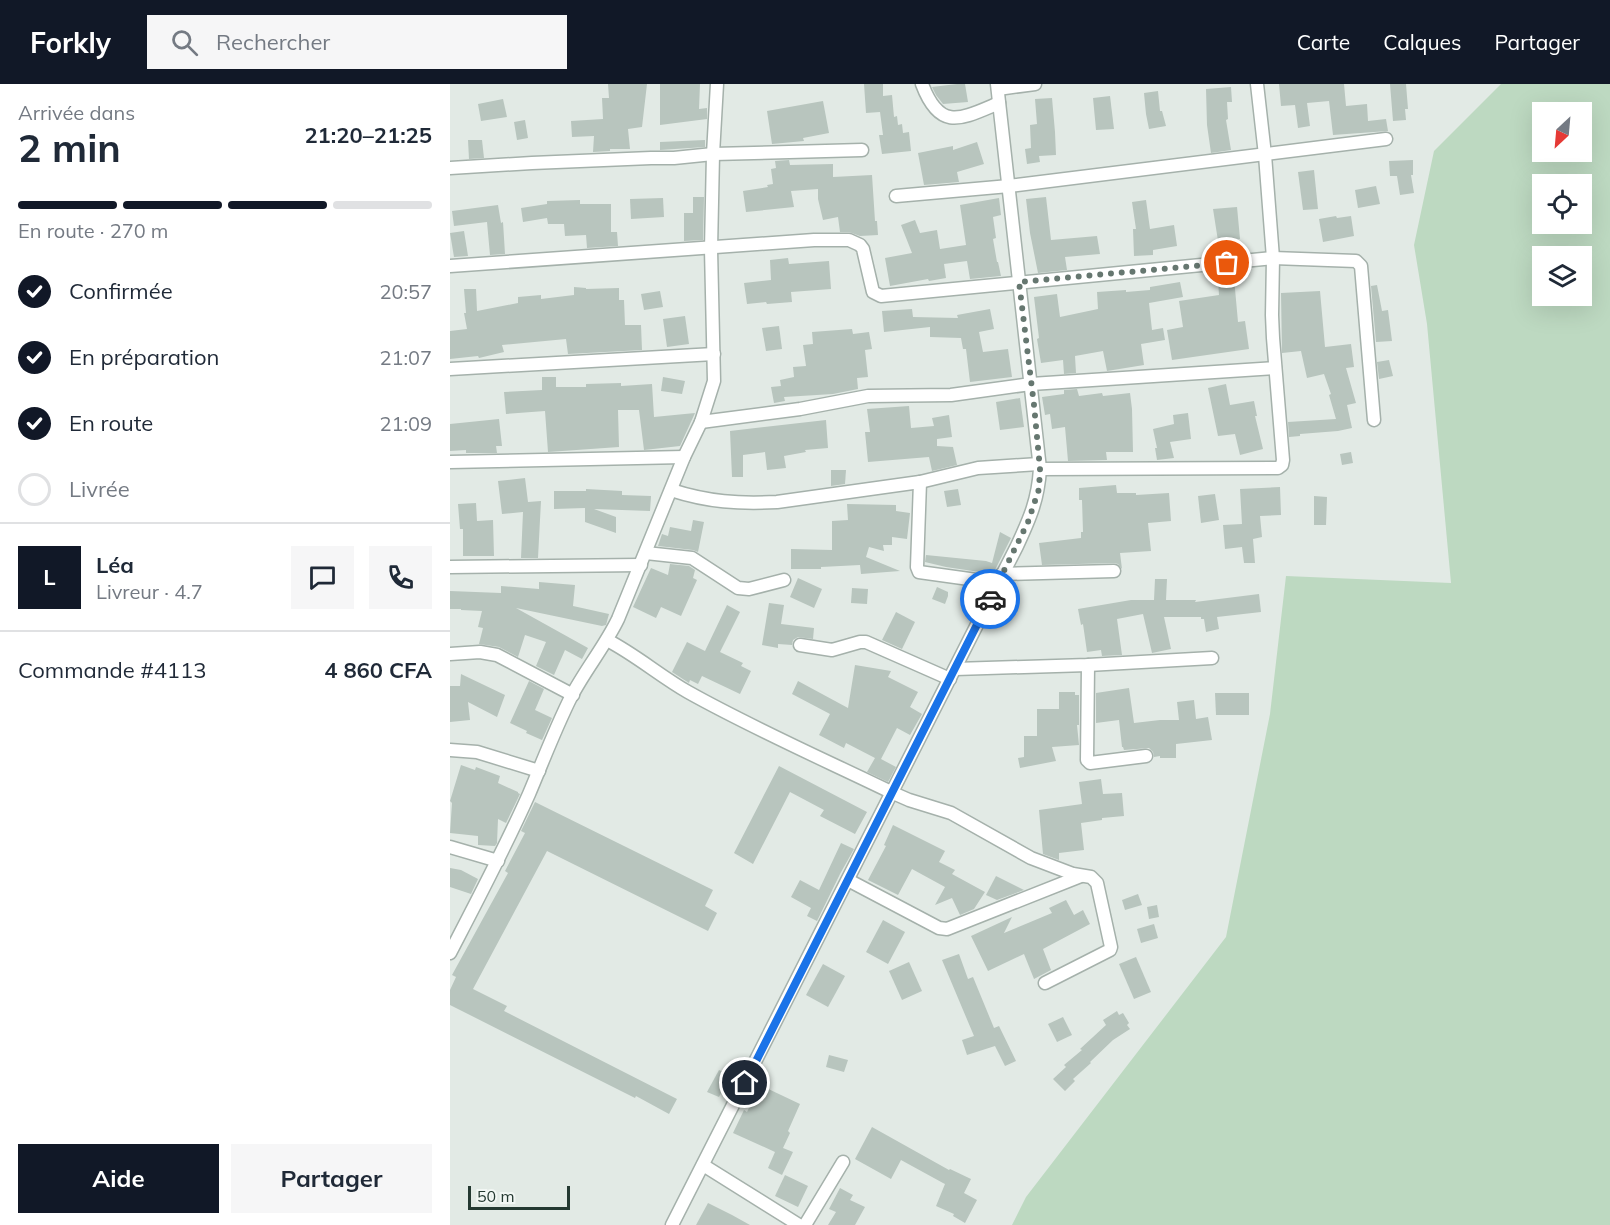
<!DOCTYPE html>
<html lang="fr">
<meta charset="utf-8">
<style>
body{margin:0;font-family:Mulish,sans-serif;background:#f6f6f7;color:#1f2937;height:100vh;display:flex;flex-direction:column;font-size:22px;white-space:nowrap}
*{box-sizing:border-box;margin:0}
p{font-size:20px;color:#747a83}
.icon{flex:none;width:33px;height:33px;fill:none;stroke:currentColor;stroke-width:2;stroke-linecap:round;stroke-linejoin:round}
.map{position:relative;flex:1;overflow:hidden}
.details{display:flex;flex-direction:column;background:#fff;width:450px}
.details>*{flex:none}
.needle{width:39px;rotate:206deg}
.fabs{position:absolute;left:1082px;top:18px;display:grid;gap:12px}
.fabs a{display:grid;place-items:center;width:60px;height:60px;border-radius:0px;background:#fff;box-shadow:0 6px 24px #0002;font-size:30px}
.scale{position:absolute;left:18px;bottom:15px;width:102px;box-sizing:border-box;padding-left:6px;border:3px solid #243931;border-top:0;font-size:16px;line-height:21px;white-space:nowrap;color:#243931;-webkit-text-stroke:4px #f2f7f4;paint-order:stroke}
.pin{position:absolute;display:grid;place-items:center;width:51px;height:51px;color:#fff;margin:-26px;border:3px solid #fff;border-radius:50%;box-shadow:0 2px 6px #0007}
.courier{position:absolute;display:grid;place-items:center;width:60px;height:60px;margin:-30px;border:4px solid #1a73e8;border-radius:50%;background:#fff;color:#222;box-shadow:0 2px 8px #0007}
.head em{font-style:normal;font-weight:700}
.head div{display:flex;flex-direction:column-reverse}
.head{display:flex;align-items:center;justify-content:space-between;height:102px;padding:0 18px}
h1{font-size:39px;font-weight:700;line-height:45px}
.bar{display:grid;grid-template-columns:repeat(4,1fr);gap:9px 6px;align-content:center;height:72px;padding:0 18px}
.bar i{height:8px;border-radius:4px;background:#e0e1e3}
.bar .on{background:#111827}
.bar p{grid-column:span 4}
.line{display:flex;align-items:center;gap:15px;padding:0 18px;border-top:2px solid #e0e1e3}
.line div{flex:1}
.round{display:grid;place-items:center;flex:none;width:63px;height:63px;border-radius:0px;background:#f6f6f7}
ol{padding:0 18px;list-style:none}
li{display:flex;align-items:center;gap:18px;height:66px}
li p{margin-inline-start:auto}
li .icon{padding:6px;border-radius:50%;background:#111827;color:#fff;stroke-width:4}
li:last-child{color:#747a83}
li i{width:33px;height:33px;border:3px solid #e0e1e3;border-radius:50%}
.action{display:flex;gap:12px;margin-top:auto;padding:12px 18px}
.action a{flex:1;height:69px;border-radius:0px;background:#111827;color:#fff;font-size:24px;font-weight:700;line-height:69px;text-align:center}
.action a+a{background:#f6f6f7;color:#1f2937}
header{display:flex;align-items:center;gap:36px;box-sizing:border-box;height:84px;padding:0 30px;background:#111827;color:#fff}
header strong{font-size:28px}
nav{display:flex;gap:33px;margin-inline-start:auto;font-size:21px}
.search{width:420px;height:54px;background:#f6f6f7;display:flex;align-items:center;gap:15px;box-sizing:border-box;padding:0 21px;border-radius:0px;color:#747a83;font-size:22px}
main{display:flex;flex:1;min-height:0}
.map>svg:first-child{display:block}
.green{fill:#bdd9c1;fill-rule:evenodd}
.building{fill:#b8c5be}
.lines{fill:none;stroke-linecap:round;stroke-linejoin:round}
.minor-casing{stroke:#a5b1ab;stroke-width:15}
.minor{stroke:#fff;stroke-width:12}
.done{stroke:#667770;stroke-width:6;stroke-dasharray:0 10.8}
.route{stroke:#1a73e8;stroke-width:8}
</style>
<header>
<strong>Forkly</strong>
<div class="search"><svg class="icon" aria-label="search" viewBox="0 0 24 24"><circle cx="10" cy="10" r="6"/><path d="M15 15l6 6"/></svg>Rechercher</div>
<nav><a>Carte</a><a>Calques</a><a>Partager</a></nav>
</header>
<main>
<section class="details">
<div class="head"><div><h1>2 min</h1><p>Arrivée dans</p></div><em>21:20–21:25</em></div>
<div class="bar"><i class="on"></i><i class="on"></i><i class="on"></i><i></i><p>En route · 270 m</p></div>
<ol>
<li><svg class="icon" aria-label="check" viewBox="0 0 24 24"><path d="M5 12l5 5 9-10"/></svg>Confirmée<p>20:57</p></li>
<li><svg class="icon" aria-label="check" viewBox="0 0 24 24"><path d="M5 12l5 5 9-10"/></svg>En préparation<p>21:07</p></li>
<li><svg class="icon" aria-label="check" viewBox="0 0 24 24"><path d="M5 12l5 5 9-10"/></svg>En route<p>21:09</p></li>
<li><i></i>Livrée</li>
</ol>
<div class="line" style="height:108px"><b class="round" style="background:#111827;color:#fff">L</b><div><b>Léa</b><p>Livreur · 4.7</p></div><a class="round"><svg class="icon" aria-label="chat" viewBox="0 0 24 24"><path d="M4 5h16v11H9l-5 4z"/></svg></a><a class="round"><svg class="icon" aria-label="phone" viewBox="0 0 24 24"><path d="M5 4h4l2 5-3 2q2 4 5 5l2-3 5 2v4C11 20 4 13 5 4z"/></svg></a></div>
<div class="line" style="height:78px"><div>Commande #4113</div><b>4 860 CFA</b></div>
<div class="action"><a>Aide</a><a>Partager</a></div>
</section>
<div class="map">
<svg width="1160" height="1141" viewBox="0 0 1160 1141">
<rect width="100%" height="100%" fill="#e2eae5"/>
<path class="green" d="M1051,0H1160V1141H562L576,1113L776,853L820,630L836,492L1001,499L977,240L964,161L984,67ZM1092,28H1131V68H1092ZM1092,100H1131V140H1092ZM1092,172H1131V212H1092Z"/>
<g class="building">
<polygon points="158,0 197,0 192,43 178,45 180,65 160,65 160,67 143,68 144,52 122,53 121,37 153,35 152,14 159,14"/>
<polygon points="210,0 250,0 249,25 257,24 257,35 210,41"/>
<polygon points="414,0 433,0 433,12 442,11 444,33 447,32 448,41 452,40 453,49 459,48 461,67 432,70 429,51 433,51 430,28 416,29"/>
<polygon points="507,0 515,0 518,18 493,20 486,11 482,3"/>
<polygon points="829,0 894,0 896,22 917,20 918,37 936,35 938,47 883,51 879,17 857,19 860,42 848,44 845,21 831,22"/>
<polygon points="940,0 956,0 958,25 955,25 956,36 943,37"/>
<polygon points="781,3 782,18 777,18 778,35 776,36 781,66 761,69 757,41 756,5"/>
<polygon points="708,7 710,27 712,27 716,42 699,45 696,30 694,9"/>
<polygon points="660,12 664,45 646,46 643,14"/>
<polygon points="602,14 605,48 606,71 589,72 590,78 577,80 575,65 581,64 580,41 587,40 585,15"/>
<polygon points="53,15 57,33 31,37 28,20"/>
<polygon points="373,17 379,49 353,54 354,57 322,60 317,27"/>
<polygon points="75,36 78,54 67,56 64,38"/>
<polygon points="18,56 32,56 34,74 19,75"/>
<polygon points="255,56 255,63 210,66 210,58"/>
<polygon points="527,58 534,80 507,88 509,98 474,101 468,69 503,62 503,66"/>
<polygon points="339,76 340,81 383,80 383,93 422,91 425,137 427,137 428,151 410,152 399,148 390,148 388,133 373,136 368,115 368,105 341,107 344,123 296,128 293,107 318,103 317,101 323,100 321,85 326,84 325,77"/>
<polygon points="963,76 963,91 961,91 964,109 950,111 947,92 940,92 939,77"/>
<polygon points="864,86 868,125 853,126 848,88"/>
<polygon points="926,102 930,120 908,124 905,106"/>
<polygon points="243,113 254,113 253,156 234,157 234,129 243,129"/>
<polygon points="596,113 601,156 647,152 650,170 615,173 617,186 588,189 580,149 576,115"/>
<polygon points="213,114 214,133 181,135 180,115"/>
<polygon points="549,114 551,131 543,133 546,154 543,155 547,178 548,178 551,192 520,195 517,177 494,180 496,194 479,197 478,195 440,202 435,174 462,169 451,141 465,136 470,149 487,146 490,165 516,161 510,121"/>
<polygon points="130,116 130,120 161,120 161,148 167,148 168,162 137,164 136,151 115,152 114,140 98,140 97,134 73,138 71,124 97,120 97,117"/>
<polygon points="696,116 700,145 724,141 727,162 703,166 703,171 684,172 683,145 686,145 682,118"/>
<polygon points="48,121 51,139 53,138 55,170 40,171 37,138 4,142 2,127"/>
<polygon points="787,123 790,155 768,157 763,125"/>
<polygon points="886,132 887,134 901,132 904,152 873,158 869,135"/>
<polygon points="14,147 18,172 4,173 0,149"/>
<polygon points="338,174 339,180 379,177 381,205 341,208 342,218 317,220 316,218 297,220 294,199 321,196 320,176"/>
<polygon points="784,194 788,238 795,237 799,265 722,276 717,246 733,243 729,217 769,211 768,196"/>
<polygon points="730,198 733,213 699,219 702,246 713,244 715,256 691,260 694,281 657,287 653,267 625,272 626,289 614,290 613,276 591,279 587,255 589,254 584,213 607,210 610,233 648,225 647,208 676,206 676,208 700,206 700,203"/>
<polygon points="927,201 932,227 938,226 942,257 926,258 921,202"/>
<polygon points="124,203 136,204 136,205 169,204 169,216 174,216 175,241 191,241 192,266 118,270 116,255 52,261 54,268 29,274 28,272 0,275 0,247 17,245 14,229 16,229 14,205 26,205 27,227 68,219 68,213 91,211 91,215 124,211"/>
<polygon points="210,207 213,223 194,226 191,210"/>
<polygon points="870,207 875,263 901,260 904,283 896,284 906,319 897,321 902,344 888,347 850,350 850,352 839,353 838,338 886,335 879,311 881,310 874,290 857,294 851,267 832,269 831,209"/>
<polygon points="462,225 463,233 508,234 507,231 540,225 544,245 529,248 533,268 558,265 562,293 520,298 516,265 513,265 511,254 480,253 480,243 434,248 432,227"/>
<polygon points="235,232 239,260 217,263 213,235"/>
<polygon points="329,242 332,265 316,267 312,244"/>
<polygon points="402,245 403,250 419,248 422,265 415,266 418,293 407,294 408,305 383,310 334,313 335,317 324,319 321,303 331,302 330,296 344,293 343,283 356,282 353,261 363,260 362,248"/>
<polygon points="939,276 943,292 929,295 927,278"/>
<polygon points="92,293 106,293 106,303 136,303 136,300 171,299 171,302 202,300 204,333 245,329 230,362 194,366 189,326 168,326 169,363 98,368 95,327 56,330 54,308 92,306"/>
<polygon points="213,293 235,297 232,310 211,307"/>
<polygon points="776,300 780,321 804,317 807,332 805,332 813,365 790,371 785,350 768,352 758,304"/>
<polygon points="627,305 629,312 652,309 653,312 680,309 682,325 683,368 656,368 657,376 618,377 615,343 602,345 600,330 595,331 592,313 614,310 614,306"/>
<polygon points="570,314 574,343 550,346 546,318"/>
<polygon points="459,322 461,344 484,342 482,334 499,331 502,353 487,355 487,362 503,363 507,381 482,387 479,373 418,378 415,348 420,348 417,325"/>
<polygon points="738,329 741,355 720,358 724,374 707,376 705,364 707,364 703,345 724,340 723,331"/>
<polygon points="49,335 52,362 46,362 47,369 16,369 16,366 0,367 0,340"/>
<polygon points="376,336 378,364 355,366 356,368 334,372 336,384 317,386 315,368 293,371 293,393 282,393 280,347"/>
<polygon points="901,368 903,379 892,381 890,370"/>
<polygon points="381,386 396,386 395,400 381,402"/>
<polygon points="75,394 78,418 91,417 88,474 71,474 73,428 52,430 48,397"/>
<polygon points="666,401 667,409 686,409 686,411 719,409 721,437 698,439 701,467 670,469 672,485 668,480 664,479 592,481 589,459 631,454 631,448 633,448 632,416 629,416 629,404"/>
<polygon points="830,403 831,431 810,432 812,453 803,455 805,479 794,479 792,463 775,465 773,441 792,440 790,405"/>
<polygon points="136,405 172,407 172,411 201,412 200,427 144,425 166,433 166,449 135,438 135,424 104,425 104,407 136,407"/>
<polygon points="508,405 511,421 497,423 494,407"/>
<polygon points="765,410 769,436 751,439 748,412"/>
<polygon points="864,412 877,413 876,441 864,441"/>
<polygon points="26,419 27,437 43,436 44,472 13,472 13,445 10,445 8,420"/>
<polygon points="397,420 446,421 446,427 460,429 457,455 442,453 442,461 433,461 434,467 419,463 416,473 450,487 411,490 410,481 371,483 371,485 341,485 341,465 382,466 382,437 398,436"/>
<polygon points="243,436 254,438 248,468 243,466 208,462 212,450 218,452 220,443 241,447"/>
<polygon points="550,448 561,454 543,490 496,483 475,478 476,471 536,477 542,479"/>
<polygon points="220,480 239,482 245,486 243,494 247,496 231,532 211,523 206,534 183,523 201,484 218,491"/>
<polygon points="348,494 372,505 364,524 340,513"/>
<polygon points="705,495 717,495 716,516 746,516 745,518 809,510 811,528 767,533 769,545 756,548 754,535 751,535 751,533 714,533 721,565 702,569 693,530 667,535 672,571 652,572 651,566 637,568 633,540 631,541 628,525 681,516 704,516"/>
<polygon points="89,498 125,501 123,522 159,530 156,541 152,542 66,524 138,564 132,575 115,566 104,591 86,582 96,558 75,551 68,573 49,563 29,560 33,544 28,543 32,527 11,526 11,525 0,525 0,507 51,509 51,502 89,505"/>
<polygon points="487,503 498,508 498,512 495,520 482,515"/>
<polygon points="402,504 418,505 417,520 401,519"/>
<polygon points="319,519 334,521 331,540 364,544 363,555 348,553 343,556 342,561 328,560 328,564 312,561"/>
<polygon points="277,521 290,528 270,568 293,579 291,582 301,587 290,610 252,592 248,600 240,596 239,599 222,588 237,558 255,567"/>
<polygon points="446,528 465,538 452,565 432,556"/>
<polygon points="405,581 441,587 438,593 468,608 460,623 472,630 460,651 447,644 431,675 446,683 438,698 417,688 425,674 396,659 394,664 369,651 380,630 342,610 348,597 398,624"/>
<polygon points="11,590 55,611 47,633 18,618 20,636 0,638 0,602 10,602"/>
<polygon points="79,597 94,605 85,626 102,634 92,656 76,649 77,647 60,639"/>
<polygon points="679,604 684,639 710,636 729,636 727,618 744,616 746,635 758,633 762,656 726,660 726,674 710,674 710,672 704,673 703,668 699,664 674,666 673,663 672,663 669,636 646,639 646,609"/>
<polygon points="609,608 625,608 625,611 629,611 629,641 627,641 629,661 602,663 606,677 570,684 568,674 574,673 574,652 587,652 587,625 609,625"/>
<polygon points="765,609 799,609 799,631 766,631"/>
<polygon points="11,681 25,686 26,683 50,692 48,699 68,708 68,709 70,710 56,739 48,735 47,759 45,762 28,761 28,752 0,749 2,719 0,717"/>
<polygon points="329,682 417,728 405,750 370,732 374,726 340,708 303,780 284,769"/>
<polygon points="651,695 653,710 672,709 674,732 652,734 652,736 631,739 634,766 609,769 609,776 593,770 589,726 632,720 629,698"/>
<polygon points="85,718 263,806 255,822 267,829 258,847 97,767 23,905 57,922 54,927 227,1015 219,1030 186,1012 185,1014 0,921 0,906 6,893 2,891 58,789 55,787 75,749 71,747"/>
<polygon points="443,741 495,767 489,778 505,786 502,790 535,808 524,825 510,831 502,814 485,821 495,803 462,785 448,811 418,796 436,762 434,761"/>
<polygon points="391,759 404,765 390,790 367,837 357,832 361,824 341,813 350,796 369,806"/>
<polygon points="0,784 11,786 28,795 21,810 0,803"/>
<polygon points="546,792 574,806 547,816 536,811"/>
<polygon points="688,810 692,821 675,826 672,816"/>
<polygon points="616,816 624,831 633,826 640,840 593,865 601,886 584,895 574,870 538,887 521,852 562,833 554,849 602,829 599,824"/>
<polygon points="707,821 709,833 699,835 697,823"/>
<polygon points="433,836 455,848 438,880 416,868"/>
<polygon points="704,840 708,854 691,859 687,845"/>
<polygon points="509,870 518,895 523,893 544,944 549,942 566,977 555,982 545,962 517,971 512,956 524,952 492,876"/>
<polygon points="686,873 701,908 684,915 669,880"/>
<polygon points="459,878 472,907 452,916 439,887"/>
<polygon points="373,880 395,892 378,923 356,911"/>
<polygon points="667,927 669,931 673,929 679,939 677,941 680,945 663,956 640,978 641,979 623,995 625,997 615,1007 603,995 616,983 614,981 632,966 630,965 656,941 653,936"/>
<polygon points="613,933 622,951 607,958 598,940"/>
<polygon points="379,971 398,976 394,988 376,983"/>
<polygon points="269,986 280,991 269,1013 257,1008"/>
<polygon points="310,1001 350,1020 338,1047 340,1049 333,1064 343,1068 332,1091 318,1084 325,1068 283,1049 294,1026 297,1028"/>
<polygon points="422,1043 499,1086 500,1085 521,1095 514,1109 527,1116 515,1139 503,1132 504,1130 486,1122 495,1100 493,1099 451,1076 441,1095 405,1075"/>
<polygon points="335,1091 358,1102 348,1123 325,1112"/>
<polygon points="390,1104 403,1111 400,1116 415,1123 405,1141 378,1141 386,1128 379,1125"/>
<polygon points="258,1119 282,1131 300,1141 246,1141"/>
</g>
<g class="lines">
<defs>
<g id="minor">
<path d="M472,0C490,48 511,35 549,19"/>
<polyline points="548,5 585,0"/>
<polyline points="0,84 82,79 201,74 224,74 263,70 412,66"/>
<polyline points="446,112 559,102 936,55"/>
<polyline points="0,182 364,156 399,156 410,161 413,165 423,208 431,212 823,174 906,177 911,182 924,336"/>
<polyline points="0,285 264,270"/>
<polyline points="251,338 350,325 418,312 501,311 581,300 825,284"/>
<polyline points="0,378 234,373"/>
<polyline points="590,385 828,384 832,381 833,376 823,254 822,231 823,174 815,71 807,0"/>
<polyline points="470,398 467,483 469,488 548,499"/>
<path d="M221,406C258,418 289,420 327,418L470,398L528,384L589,380"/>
<polyline points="196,469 242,474 288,504 299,505 334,496"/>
<polyline points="0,483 191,481"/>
<polyline points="552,490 664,487"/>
<path d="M157,556C186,571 210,592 238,608C304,645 375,676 443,709L459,716L501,729L581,774L623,790L641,793L647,799L661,863L660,866L595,899"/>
<polyline points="350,561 382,566 410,558 416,558 500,595"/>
<polyline points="0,570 30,568 47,571 123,611"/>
<polyline points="638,581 637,676 640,679 696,672"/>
<polyline points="505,585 638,581 762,574"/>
<polyline points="0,666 27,668 89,687"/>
<polyline points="0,763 48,777"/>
<polyline points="398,796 489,844 497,845 631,792"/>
<path d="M0,869C27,817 55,764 79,710C93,677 105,645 121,613C135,586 155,562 168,535L234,373L251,338L264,297L261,165L263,70L267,0"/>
<polyline points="253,1081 349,1141"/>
<path d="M222,1141L567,462C580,434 588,416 590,385L547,0"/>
<polyline points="355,1141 393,1078"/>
</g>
</defs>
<use href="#minor" class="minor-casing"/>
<use href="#minor" class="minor"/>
</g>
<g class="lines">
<polyline class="done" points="540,515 578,438 589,405 590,385 584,321 569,198 777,179"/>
<polyline class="route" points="295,999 540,515"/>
</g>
</svg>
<div class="fabs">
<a><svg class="needle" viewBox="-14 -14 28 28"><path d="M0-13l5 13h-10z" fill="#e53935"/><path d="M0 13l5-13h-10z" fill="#747a83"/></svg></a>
<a><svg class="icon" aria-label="locate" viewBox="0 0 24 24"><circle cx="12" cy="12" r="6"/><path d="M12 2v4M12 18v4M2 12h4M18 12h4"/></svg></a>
<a><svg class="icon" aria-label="layers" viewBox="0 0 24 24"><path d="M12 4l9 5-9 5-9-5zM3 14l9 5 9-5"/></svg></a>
</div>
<div class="scale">50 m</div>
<div class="pin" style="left:777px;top:179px;background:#ea580c"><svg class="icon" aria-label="bag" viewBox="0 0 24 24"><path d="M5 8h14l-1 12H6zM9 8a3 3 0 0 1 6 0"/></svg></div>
<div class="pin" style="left:295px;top:999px;background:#1f2937"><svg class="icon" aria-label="home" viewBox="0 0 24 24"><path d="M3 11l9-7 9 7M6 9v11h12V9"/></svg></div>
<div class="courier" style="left:540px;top:515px"><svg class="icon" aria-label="car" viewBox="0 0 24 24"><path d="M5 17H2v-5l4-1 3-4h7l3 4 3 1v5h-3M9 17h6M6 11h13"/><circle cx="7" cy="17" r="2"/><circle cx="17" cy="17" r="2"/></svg></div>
</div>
</main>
